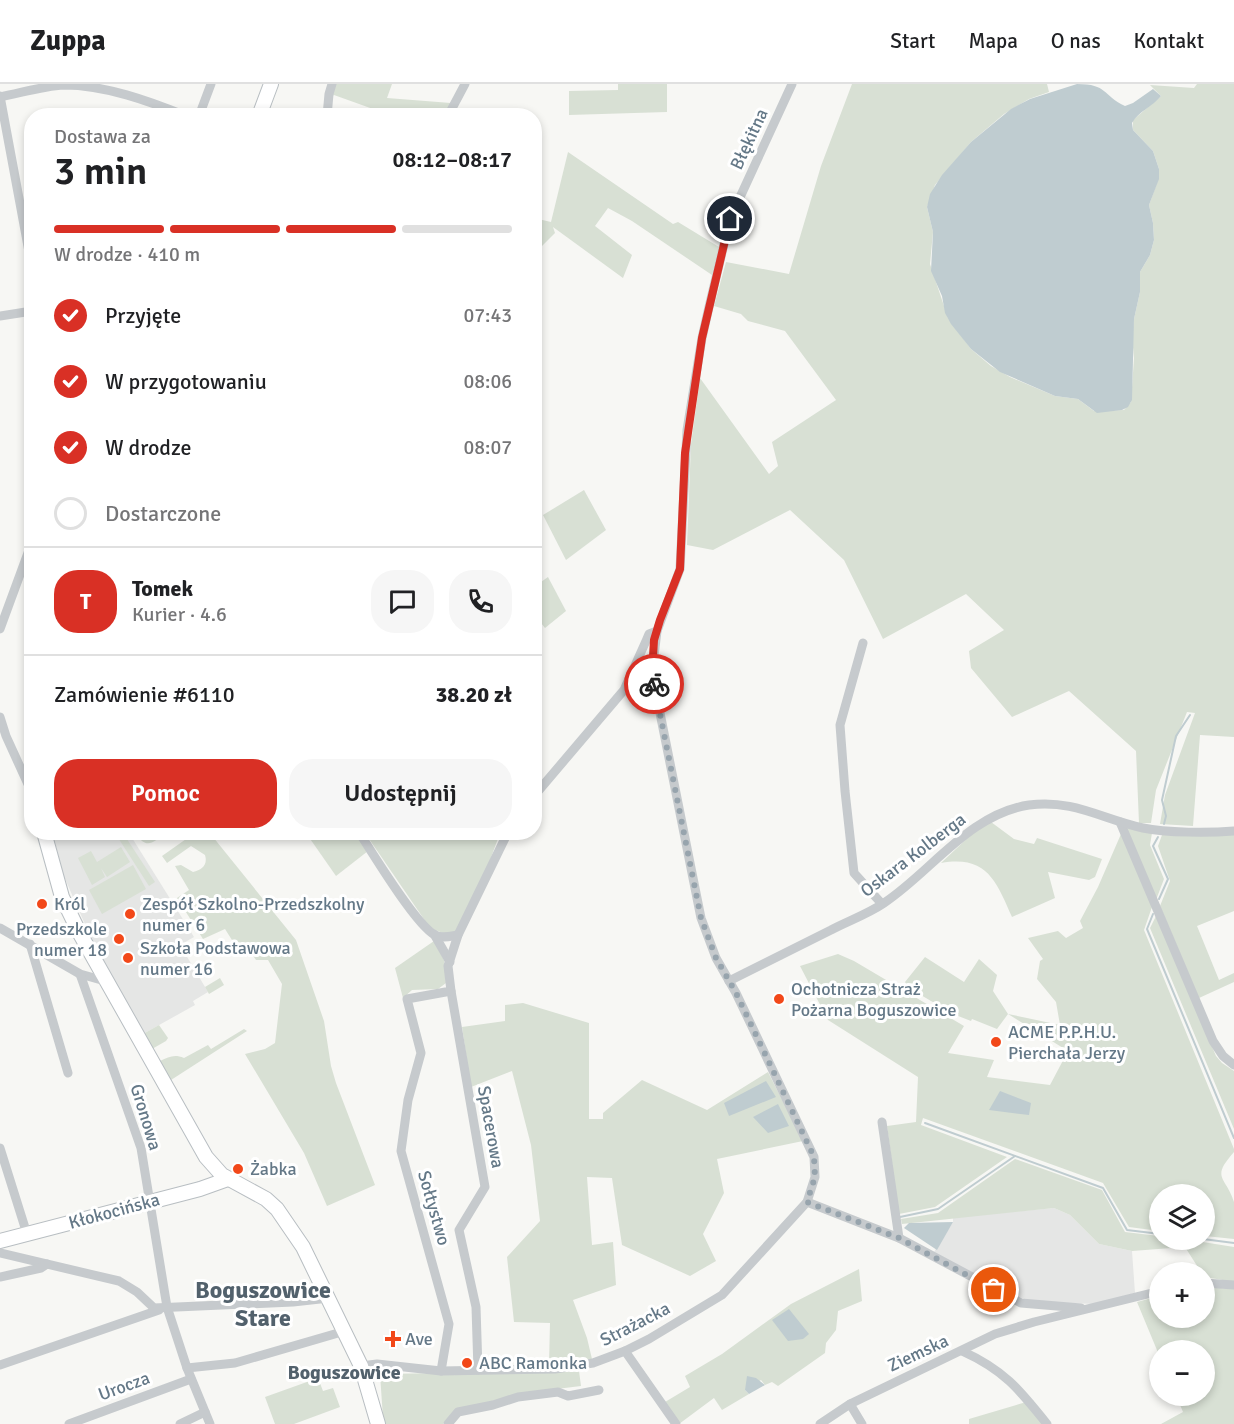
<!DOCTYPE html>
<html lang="pl">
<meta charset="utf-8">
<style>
body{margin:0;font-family:Signika,sans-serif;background:#f6f6f6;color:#202124;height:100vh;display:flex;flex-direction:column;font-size:22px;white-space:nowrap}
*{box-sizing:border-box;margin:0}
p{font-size:20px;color:#757577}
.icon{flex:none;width:33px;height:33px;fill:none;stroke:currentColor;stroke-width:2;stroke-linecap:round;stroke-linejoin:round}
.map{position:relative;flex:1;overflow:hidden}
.side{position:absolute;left:24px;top:24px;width:518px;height:732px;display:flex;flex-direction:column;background:#fff;border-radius:24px;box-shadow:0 3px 9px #0003}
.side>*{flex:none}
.fabs{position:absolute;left:1149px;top:1100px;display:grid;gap:12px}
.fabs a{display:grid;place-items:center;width:66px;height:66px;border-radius:50%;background:#fff;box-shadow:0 3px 9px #0003;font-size:30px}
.pin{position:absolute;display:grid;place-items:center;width:51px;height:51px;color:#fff;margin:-26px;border:3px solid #fff;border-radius:50%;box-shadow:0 2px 6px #0007}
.courier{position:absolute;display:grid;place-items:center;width:60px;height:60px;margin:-30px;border:4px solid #d93025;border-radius:50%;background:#fff;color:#222;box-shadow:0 2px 8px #0007}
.head em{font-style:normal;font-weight:600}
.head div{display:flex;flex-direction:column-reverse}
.head{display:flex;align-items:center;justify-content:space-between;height:102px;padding:0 30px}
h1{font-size:39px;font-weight:600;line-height:45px}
.bar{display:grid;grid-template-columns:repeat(4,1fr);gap:9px 6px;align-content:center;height:72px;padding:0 30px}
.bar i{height:8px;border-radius:4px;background:#e0e0e0}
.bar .current{background:#d93025}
.bar p{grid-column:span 4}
.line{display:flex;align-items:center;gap:15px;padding:0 30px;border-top:2px solid #e0e0e0}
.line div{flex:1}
.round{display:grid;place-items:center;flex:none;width:63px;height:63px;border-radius:24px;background:#f6f6f6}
ol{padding:0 30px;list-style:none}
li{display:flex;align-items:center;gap:18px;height:66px}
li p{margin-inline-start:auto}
li .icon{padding:6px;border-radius:50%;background:#d93025;color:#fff;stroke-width:4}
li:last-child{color:#757577}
li i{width:33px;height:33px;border:3px solid #e0e0e0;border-radius:50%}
.primary-button{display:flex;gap:12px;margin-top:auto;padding:12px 30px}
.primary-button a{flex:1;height:69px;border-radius:24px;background:#d93025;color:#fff;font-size:24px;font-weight:600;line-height:69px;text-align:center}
.primary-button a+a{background:#f6f6f6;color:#202124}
header{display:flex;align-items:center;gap:36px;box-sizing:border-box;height:84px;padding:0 30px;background:#fff;border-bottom:2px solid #e0e0e0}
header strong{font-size:28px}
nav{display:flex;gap:33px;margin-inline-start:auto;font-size:21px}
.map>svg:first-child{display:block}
.built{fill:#e5e6e5}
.green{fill:#d8e0d4}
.water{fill:#bfccd0}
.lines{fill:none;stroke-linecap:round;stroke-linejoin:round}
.stream{stroke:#bfccd0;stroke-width:2}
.secondary-casing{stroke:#b8bec2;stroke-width:16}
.street{stroke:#c6cacd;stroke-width:9}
.secondary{stroke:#fff;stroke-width:14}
.done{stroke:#97a4ad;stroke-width:6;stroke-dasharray:0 10.8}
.route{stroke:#d93025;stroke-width:8}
.poi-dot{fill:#f24819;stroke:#fff;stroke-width:2}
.labels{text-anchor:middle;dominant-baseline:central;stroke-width:6;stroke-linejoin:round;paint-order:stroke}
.street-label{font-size:18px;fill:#647887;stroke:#fff}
.poi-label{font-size:18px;fill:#647887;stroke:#fff;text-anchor:start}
.neighbourhood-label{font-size:20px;font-weight:bold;fill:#52616c;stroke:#fff}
.district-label{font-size:24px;font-weight:bold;fill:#52616c;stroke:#fff}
</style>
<header>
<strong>Zuppa</strong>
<nav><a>Start</a><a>Mapa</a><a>O nas</a><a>Kontakt</a></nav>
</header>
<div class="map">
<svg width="1234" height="1340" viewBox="0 0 1234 1340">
<rect width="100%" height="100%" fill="#f7f7f4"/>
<g class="built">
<polygon points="53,749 129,749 194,853 180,861 208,908 193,917 195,921 143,950 92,856 62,788"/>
<polygon points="1054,1124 1070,1131 1099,1160 1132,1167 1135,1209 1096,1220 1032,1218 1004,1207 934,1168 953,1138 953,1133"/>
</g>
<g class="green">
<polygon points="335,0 392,0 387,14 451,19 445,31 373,32 373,25 334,11 331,13"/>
<polygon points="618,0 667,0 667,28 569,31 569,7 618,6"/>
<polygon points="852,0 1047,0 1049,8 1029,15 1004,30 971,58 935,101 927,123 933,148 930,180 948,234 971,265 991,282 1010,293 1055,312 1078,315 1094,327 1124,326 1131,318 1134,274 1132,252 1134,235 1140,208 1140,188 1150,171 1154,156 1153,139 1149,121 1157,99 1159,85 1153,67 1133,46 1133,36 1161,12 1150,1 1194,4 1197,0 1234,0 1234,653 1200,651 1193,742 1160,740 1165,711 1195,629 1187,628 1156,706 1151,739 1139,739 1136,667 1069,607 1012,633 971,584 969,567 1004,546 966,510 883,555 844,476 790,426 713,466 687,461 691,360 700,294 769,390 778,382 772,358 836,316 785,247 748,237 741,230 714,222 726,178 789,190 821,82"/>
<polygon points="568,68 673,140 678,138 719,163 712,191 632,137 608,124 595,142 632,171 623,194 553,143 555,149 534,170 534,134 551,138"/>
<polygon points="584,406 606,446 566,476 543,431"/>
<polygon points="548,493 566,527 545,544 534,530 534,503"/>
<path d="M991,738L1014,755L1034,760L1037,754L1102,775L1095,793L1089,796L1048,788L1055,814L1012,833C996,797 987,771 941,779L975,747Z"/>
<polygon points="1125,743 1152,749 1150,761 1164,795 1156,816"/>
<path d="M196,748L204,749L209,755L213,753L296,856L324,937L331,982L336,999L375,1101L327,1122L304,1069L245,970L265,965L275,959L282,900L268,876H256L245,860L237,864L225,845L203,855L177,814L189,806L175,782L181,781L193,788C202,786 208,781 205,771L191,762L167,779L162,772Z"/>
<polygon points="115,749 123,749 155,798 149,802"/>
<path d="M135,749H166C152,759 147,766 135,749Z"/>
<polygon points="306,749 355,749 368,767 336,792"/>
<polygon points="365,749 500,749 489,779 456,847 448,851 430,844"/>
<path d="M1121,750L1152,823L1144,846L1234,1065V1068C1210,1095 1226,1092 1234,1118C1234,1128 1234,1144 1234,1155L1205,1152L1204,1110H1160L1159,1147L1129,1143L1103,1099L923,1034L921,1041L1007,1073L935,1123L899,1130L887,1042L916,1038L918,993L828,936L800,882L838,870L854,877L964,942L948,969L994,976L987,993L1050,1001L1068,967L1008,930L997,945L972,935L971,937L953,930L909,904L905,898L925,873L964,898L979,875L997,891L993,907L1008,930L1060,941L1056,918L1037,895L1040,877L1043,875L1028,854L1058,847L1066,854L1083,844L1080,837L1098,803Z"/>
<polygon points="1162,751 1234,751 1234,827 1197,842 1219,896 1234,889 1234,898 1199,914 1160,822 1170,797 1158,762"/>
<polygon points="121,763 130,778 107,793 101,784 105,793 92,801 78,774 91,767 97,778"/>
<polygon points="133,781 146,805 102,830 89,806"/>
<polygon points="1156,832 1216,972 1222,979 1234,987 1234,1045 1150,844"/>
<polygon points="434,857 444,876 446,899 438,905 412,906 403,914 395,884"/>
<polygon points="220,894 224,901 209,910 205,903"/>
<polygon points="523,919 589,939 589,1035 603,1035 603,1029 642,996 707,1026 768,988 803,1057 717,1075 724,1109 703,1150 716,1177 690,1192 622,1161 612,1094 587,1093 592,1161 613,1158 616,1201 573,1216 587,1254 592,1275 549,1280 550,1239 514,1238 507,1173 540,1137 531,1061 512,987 471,1003 462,943 505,937 505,921"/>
<polygon points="159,941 168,954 166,957 152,965 143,950"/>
<path d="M244,945L247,947L171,996L160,977C169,973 174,970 184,974L208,961L211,965Z"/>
<polygon points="1015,1075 1102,1106 1125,1148 1159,1152 1160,1155 1184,1155 1234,1163 1234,1198 1205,1193 1204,1188 1201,1188 1185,1163 1132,1167 1099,1160 1070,1131 1054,1124 902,1140 901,1135 938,1129"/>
<polygon points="859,1185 862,1217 838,1227 836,1246 826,1259 825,1269 778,1302 772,1298 765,1301 761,1296 745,1306 749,1310 722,1326 714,1314 679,1340 665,1318 690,1303 685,1292 722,1270 791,1220"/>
<polygon points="1205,1203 1234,1205 1234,1340 1161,1340 1183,1328 1176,1311 1204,1311 1204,1266 1160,1266 1159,1271 1137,1218 1159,1212 1160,1233 1204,1233"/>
<polygon points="579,1287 581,1302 532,1308 457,1325 443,1340 385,1340 383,1334 380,1290"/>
<polygon points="318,1294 323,1307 333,1304 340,1323 294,1340 275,1340 265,1313"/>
<polygon points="1033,1316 1045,1340 969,1340 969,1335"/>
</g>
<g class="water">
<path d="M1077,0C1108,0 1102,11 1125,22L1133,19L1153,5L1161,12C1152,23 1139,27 1132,39L1133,46L1153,67L1159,85V95L1149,121L1153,139L1154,156L1150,171L1140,188V208L1134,235L1132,316L1128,323L1122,326L1097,329L1078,315L1055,312L1000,288L971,265L951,240L945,229L942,212L931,187L933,148L927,123L930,110L942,91L971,58L1011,25L1030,15Z"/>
<polygon points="766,997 776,1013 729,1032 724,1019"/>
<polygon points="1000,1007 1031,1019 1029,1031 989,1026"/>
<polygon points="778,1020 789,1042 768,1049 753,1033"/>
<polygon points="953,1138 937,1166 904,1144 909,1139"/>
<polygon points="789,1225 809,1250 803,1255 788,1257 772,1236"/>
<polygon points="747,1292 756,1294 765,1301 749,1310 745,1306"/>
</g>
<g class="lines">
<g class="stream">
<polyline points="1164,740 1166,732 1162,716 1176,652 1190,631"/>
<polyline points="1158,753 1153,762 1168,795 1159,815"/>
<polyline points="1153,830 1147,845 1234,1054"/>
<polyline points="925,1039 1103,1104 1127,1146 1160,1150"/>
<polyline points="900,1133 938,1125 1015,1072"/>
<polyline points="1203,1155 1234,1159"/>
</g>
<defs>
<g id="secondary">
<polyline points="259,32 271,0"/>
<polyline points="44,748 62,813 79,848 206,1073 222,1091 266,1115 277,1125 303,1163 361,1282 378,1340"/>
<polyline points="0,1157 200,1105 228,1095"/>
</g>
</defs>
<use href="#secondary" class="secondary-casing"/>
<g class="street">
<polyline points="0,12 32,184"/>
<path d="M0,13C21,9 43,2 64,1C105,1 149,17 186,32"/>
<polyline points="199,32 211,0"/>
<polyline points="327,32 329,10 332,0"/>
<polyline points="448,32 465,0"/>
<polyline points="28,227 32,253"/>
<polyline points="0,232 32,227"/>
<polyline points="0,545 32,458"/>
<polyline points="863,559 840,641 845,707 854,789 882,820"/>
<polyline points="0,633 6,652 32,709"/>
<polyline points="534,712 624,606 646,557 649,550 657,547"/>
<polyline points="1120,738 1213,957 1223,972 1234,981"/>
<path d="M359,748C373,770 416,841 435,851C442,855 451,852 458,851"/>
<polyline points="0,844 80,890 105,897"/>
<polyline points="434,850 450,878"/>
<polyline points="30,860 68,989"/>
<polyline points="80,890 141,1064 167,1223 187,1284 210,1340"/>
<path d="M729,897C763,880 797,863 831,846C848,837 868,830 884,819C931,788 969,730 1029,721C1073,715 1102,735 1143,744C1166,749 1210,749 1234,747"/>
<polyline points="451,907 485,1103 459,1146 476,1223 478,1286"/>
<polyline points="882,1038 899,1154"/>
<polyline points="0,1064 27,1150"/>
<polyline points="807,1118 899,1154 1021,1219 1081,1224"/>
<polyline points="0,1169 119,1197 137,1208 154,1224 293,1218 329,1214"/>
<polyline points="0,1193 41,1184 47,1180"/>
<polyline points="1204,1199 1234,1201"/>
<polyline points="625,1267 676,1340"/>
<path d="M962,1267C1004,1286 1019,1305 1047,1340"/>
<polyline points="0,1281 159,1226"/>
<polyline points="361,1282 377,1280 441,1287 555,1285 593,1279 625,1267 649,1255 722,1211 807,1118 815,1093 814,1073 736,909 716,874 701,834 652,589 657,547 680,485 687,346 702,254 709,223 730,135 792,0"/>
<polyline points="187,1284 235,1279 345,1247"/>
<polyline points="441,1287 449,1240 401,1067 408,1016 421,969 407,915 451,907 448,882 458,851 508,748"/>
<polyline points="850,1320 862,1340"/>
<polyline points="69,1340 191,1295"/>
<polyline points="180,1340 205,1328"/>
<polyline points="448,1340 458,1328 493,1321 518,1313 558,1308 568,1312 599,1306"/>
<polyline points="820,1340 850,1320 995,1250 1034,1238 1160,1207"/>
</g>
<use href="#secondary" class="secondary"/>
</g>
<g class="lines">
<polyline class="done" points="654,600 701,834 716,874 736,909 814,1073 815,1093 807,1118 899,1154 994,1206"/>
<polyline class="route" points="654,600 652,589 654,556 660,536 680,485 685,369 702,254 730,135"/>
</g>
<g class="poi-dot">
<circle cx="42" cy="820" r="6"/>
<circle cx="130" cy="830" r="6"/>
<circle cx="119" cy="855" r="6"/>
<circle cx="128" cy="874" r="6"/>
<circle cx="779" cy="915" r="6"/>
<circle cx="996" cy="958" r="6"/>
<circle cx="238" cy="1085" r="6"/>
<path d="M390 1246h6v6h6v6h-6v6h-6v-6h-6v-6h6z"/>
<circle cx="467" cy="1279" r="6"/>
</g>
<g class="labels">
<g class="street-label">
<text transform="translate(749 55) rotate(-65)">Błękitna</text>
<text transform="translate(913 771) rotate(-37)">Oskara Kolberga</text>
<text transform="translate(146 1033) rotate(73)">Gronowa</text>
<text transform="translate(491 1043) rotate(80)">Spacerowa</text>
<text transform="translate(434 1124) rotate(74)">Sołtystwo</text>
<text transform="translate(114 1127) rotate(-15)">Kłokocińska</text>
<text transform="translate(635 1240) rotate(-27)">Strażacka</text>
<text transform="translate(918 1269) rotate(-25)">Ziemska</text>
<text transform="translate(124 1302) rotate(-20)">Urocza</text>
</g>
<g class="poi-label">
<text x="54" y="820">Król</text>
<text x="142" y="820">Zespół Szkolno-Przedszkolny<tspan x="142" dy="21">numer 6</tspan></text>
<text x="107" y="845" text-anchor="end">Przedszkole<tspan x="107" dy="21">numer 18</tspan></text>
<text x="140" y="864">Szkoła Podstawowa<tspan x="140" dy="21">numer 16</tspan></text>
<text x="791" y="905">Ochotnicza Straż<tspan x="791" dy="21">Pożarna Boguszowice</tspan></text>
<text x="1008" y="948">ACME P.P.H.U.<tspan x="1008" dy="21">Pierchała Jerzy</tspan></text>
<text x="250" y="1085">Żabka</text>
<text x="405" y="1255">Ave</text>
<text x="479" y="1279">ABC Ramonka</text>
</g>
<g class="neighbourhood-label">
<text x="344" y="1288">Boguszowice</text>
</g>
<g class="district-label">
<text x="263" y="1206">Boguszowice<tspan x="263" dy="28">Stare</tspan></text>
</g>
</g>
</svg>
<div class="fabs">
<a><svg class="icon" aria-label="layers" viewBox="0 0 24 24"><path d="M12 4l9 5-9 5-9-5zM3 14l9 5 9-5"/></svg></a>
<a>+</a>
<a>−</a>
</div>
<div class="pin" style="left:994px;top:1206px;background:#ea580c"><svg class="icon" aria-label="bag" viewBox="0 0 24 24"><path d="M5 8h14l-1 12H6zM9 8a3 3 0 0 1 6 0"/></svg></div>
<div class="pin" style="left:730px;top:135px;background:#1f2937"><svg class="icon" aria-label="home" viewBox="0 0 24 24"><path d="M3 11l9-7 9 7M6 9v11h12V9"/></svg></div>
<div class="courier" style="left:654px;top:600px"><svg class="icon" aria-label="bike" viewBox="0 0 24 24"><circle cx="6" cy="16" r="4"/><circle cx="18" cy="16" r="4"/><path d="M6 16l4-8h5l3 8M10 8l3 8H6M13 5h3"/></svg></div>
<section class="side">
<div class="head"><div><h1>3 min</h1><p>Dostawa za</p></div><em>08:12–08:17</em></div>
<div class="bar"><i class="current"></i><i class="current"></i><i class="current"></i><i></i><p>W drodze · 410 m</p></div>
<ol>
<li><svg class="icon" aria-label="check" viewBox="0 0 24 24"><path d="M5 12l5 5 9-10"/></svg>Przyjęte<p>07:43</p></li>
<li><svg class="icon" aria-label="check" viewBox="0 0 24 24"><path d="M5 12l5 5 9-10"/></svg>W przygotowaniu<p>08:06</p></li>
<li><svg class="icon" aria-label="check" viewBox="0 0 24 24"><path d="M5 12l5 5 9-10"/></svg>W drodze<p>08:07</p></li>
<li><i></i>Dostarczone</li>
</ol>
<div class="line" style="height:108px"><b class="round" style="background:#d93025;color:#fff">T</b><div><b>Tomek</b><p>Kurier · 4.6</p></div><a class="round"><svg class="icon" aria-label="chat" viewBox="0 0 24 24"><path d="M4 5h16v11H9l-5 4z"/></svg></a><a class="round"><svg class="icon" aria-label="phone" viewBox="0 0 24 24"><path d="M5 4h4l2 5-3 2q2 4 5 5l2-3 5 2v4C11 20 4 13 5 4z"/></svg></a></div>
<div class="line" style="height:78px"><div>Zamówienie #6110</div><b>38.20 zł</b></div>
<div class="primary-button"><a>Pomoc</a><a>Udostępnij</a></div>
</section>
</div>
